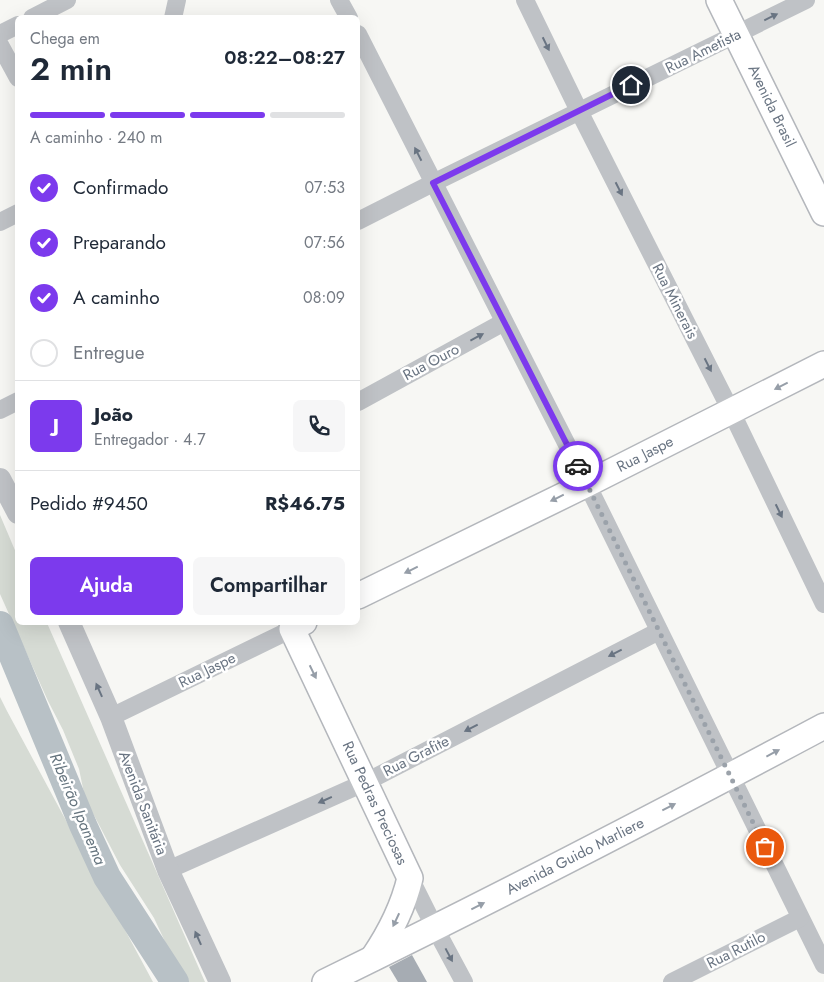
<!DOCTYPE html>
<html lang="pt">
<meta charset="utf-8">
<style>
body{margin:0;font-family:Jost,sans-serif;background:#f6f6f7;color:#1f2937;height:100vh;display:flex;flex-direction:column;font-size:19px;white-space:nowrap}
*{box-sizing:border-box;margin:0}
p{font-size:16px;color:#747a83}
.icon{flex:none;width:28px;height:28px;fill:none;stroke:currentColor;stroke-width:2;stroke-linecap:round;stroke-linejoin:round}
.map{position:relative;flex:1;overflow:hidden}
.details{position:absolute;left:15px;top:15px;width:345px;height:610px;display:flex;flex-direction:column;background:#fff;border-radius:8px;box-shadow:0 5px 20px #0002}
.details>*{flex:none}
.pin{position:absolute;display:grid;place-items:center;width:42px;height:42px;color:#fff;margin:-21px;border:2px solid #fff;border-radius:50%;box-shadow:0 1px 5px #0007}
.courier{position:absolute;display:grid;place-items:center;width:50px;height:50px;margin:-25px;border:4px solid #7c3aed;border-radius:50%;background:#fff;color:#222;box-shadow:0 1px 6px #0007}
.head em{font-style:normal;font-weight:600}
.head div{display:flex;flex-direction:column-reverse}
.head{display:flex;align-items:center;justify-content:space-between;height:85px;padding:0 15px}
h1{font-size:32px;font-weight:600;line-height:38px}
.bar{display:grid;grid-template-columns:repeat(4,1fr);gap:8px 5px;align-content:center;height:60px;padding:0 15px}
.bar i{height:6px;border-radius:4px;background:#e0e1e3}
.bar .current{background:#7c3aed}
.bar p{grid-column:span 4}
.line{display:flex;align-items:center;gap:12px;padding:0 15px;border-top:1px solid #e0e1e3}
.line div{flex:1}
.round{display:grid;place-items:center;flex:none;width:52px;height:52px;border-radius:8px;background:#f6f6f7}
ol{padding:0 15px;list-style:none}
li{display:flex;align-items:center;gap:15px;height:55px}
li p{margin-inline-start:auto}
li .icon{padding:5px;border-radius:50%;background:#7c3aed;color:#fff;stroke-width:4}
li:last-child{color:#747a83}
li i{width:28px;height:28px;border:2px solid #e0e1e3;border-radius:50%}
.button{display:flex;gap:10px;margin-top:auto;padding:10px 15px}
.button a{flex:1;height:58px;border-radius:8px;background:#7c3aed;color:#fff;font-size:20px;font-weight:600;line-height:58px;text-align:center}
.button a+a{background:#f6f6f7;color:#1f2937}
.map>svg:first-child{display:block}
.green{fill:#d6dbd4}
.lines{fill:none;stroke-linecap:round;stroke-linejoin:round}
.river{stroke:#b8c1c6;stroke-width:28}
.building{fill:#a6acb3}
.secondary-casing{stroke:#b4b7bc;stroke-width:28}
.minor{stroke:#bfc2c6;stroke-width:18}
.tertiary{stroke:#bfc2c6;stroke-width:22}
.secondary{stroke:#fff;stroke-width:25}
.oneway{fill:#697482}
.oneway2{fill:#969ea8}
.done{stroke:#9ba2aa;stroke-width:5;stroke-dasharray:0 9}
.route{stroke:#7c3aed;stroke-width:6}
.labels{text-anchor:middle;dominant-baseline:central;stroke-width:5;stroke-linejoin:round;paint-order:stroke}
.street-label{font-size:15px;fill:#697482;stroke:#fff}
.water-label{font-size:16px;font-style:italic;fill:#65747e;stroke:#fff}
</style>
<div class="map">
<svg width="824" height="982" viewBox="0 0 824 982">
<rect width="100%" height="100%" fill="#f7f7f4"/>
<g class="green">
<polygon points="0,515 17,555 18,622 47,623 205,982 184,982 154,918 120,865 85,798 79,769 63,730 48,701 0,594"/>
<polygon points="0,697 7,711 153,982 0,982"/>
</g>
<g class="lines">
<polyline class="river" points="0,625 83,825 107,877 175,982"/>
</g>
<polygon class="building" points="412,955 427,982 398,982 389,967"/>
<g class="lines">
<defs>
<g id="secondary">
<polyline points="719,0 824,213"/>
<polyline points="358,596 587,484 824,364"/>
<path d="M304,622L292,629L410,878C403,908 390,933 373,958"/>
<path d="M325,982C493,900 659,814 824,726"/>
</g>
</defs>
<use href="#secondary" class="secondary-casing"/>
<g class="minor">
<polyline points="339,0 349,18"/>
<polyline points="525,0 579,111 731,411 824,604"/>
<polyline points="32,18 67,0"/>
<polyline points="173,18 177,0"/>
<polyline points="0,34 18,25"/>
<polyline points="358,34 587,484 824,965"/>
<polyline points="0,45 18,78"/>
<polyline points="358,221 433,183 806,0"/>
<polyline points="0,222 18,213"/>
<polyline points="358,402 504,322"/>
<polyline points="0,410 18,401"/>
<polyline points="111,717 292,629 288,622"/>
<polyline points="168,870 366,782 659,631"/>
<polyline points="410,878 435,928 464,982"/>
<polyline points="672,982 800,918"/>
</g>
<g class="tertiary">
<polyline points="0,479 18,513"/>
<polyline points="69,622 111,717 168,870 220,982"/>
</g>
<use href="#secondary" class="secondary"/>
</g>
<defs><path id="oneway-solid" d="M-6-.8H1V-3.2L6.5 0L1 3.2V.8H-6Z" transform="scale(1.25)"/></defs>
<g class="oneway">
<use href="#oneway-solid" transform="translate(771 17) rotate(-26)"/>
<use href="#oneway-solid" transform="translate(546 44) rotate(64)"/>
<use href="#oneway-solid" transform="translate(418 154) rotate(-117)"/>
<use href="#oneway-solid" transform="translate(619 189) rotate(63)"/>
<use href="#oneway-solid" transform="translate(477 337) rotate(-28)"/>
<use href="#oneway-solid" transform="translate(708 365) rotate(63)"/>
<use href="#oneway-solid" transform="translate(779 511) rotate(64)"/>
<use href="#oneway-solid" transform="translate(615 653) rotate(153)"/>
<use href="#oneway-solid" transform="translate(99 690) rotate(-114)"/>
<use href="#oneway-solid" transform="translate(471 728) rotate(153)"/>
<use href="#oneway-solid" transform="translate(325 800) rotate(156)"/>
<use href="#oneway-solid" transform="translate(198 938) rotate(-114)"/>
<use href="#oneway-solid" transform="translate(449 955) rotate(62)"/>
</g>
<g class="oneway2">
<use href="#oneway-solid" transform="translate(781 386) rotate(153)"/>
<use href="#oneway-solid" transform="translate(557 498) rotate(154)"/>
<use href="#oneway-solid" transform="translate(411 570) rotate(154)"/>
<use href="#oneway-solid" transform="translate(313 672) rotate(64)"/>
<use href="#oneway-solid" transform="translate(773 753) rotate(-28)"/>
<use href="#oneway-solid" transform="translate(669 807) rotate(-27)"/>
<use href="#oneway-solid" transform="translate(478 906) rotate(-27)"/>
<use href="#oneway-solid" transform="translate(396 920) rotate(115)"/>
</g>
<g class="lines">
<polyline class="done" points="578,466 765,847"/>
<polyline class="route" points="578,466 433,183 631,85"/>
</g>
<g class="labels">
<g class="street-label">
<text transform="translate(703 51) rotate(-26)">Rua Ametista</text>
<text transform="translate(772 106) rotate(64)">Avenida Brasil</text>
<text transform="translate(675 301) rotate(63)">Rua Minerais</text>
<text transform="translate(431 362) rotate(-28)">Rua Ouro</text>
<text transform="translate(645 454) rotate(-27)">Rua Jaspe</text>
<text transform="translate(207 670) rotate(-26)">Rua Jaspe</text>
<text transform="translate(416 756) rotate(-27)">Rua Grafite</text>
<text transform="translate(143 803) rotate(69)">Avenida Sanitária</text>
<text transform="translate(375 803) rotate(65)">Rua Pedras Preciosas</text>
<text transform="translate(575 856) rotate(-27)">Avenida Guido Marliere</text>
<text transform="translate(736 950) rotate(-27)">Rua Rutilo</text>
</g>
<g class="water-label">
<text transform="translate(78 809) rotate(67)">Ribeirão Ipanema</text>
</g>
</g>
</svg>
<div class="pin" style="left:765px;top:847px;background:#ea580c"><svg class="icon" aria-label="bag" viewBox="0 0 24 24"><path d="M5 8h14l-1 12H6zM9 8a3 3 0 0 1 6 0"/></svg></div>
<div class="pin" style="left:631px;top:85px;background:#1f2937"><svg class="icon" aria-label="home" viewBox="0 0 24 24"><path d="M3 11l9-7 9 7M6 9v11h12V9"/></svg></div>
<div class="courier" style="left:578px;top:466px"><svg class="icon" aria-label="car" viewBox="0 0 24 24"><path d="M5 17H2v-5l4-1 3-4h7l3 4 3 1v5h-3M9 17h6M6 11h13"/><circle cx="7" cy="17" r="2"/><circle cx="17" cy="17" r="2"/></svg></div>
<section class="details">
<div class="head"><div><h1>2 min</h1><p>Chega em</p></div><em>08:22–08:27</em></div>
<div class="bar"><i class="current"></i><i class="current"></i><i class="current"></i><i></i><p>A caminho · 240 m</p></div>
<ol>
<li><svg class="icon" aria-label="check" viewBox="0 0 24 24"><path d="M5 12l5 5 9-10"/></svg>Confirmado<p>07:53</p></li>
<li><svg class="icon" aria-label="check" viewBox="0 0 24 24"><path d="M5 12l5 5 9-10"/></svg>Preparando<p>07:56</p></li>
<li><svg class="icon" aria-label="check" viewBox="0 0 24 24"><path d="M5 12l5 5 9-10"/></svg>A caminho<p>08:09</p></li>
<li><i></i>Entregue</li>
</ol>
<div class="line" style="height:90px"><b class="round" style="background:#7c3aed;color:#fff">J</b><div><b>João</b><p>Entregador · 4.7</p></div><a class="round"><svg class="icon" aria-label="phone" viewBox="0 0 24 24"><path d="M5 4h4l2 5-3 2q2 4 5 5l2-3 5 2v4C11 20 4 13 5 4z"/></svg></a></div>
<div class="line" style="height:65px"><div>Pedido #9450</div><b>R$46.75</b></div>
<div class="button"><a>Ajuda</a><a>Compartilhar</a></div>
</section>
</div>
